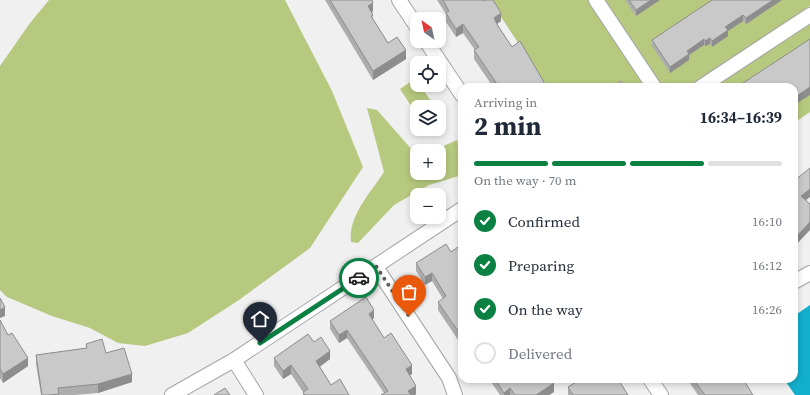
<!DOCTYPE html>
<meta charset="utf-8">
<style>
body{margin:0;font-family:"Source Serif 4",serif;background:#f6f6f7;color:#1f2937;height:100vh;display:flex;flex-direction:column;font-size:15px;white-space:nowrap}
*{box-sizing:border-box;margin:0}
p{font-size:13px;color:#747a83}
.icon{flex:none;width:22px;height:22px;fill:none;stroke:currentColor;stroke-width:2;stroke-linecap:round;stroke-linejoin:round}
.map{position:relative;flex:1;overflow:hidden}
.panel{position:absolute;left:458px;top:83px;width:340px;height:300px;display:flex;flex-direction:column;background:#fff;border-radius:12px;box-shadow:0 2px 6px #0003}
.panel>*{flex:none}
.needle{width:26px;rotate:327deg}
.controls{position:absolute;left:410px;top:12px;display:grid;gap:8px}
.controls a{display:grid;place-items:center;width:36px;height:36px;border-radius:8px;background:#fff;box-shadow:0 2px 6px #0003;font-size:20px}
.pin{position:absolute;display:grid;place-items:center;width:34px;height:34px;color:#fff;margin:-41px -17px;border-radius:50% 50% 50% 0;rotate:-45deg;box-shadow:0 0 4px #0007}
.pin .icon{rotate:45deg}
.courier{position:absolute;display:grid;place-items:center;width:40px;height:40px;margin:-20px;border:3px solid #0b8043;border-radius:50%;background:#fff;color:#222;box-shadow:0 1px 5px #0007}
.head em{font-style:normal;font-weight:700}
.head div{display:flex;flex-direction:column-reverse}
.head{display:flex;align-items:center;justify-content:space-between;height:68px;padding:0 16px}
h1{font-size:26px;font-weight:700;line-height:30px}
.bar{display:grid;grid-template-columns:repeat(4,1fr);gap:6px 4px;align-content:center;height:48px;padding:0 16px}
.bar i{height:5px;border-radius:3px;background:#e0e1e3}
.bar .active{background:#0b8043}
.bar p{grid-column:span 4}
ol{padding:0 16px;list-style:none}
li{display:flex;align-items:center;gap:12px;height:44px}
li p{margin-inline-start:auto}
li .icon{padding:4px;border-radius:50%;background:#0b8043;color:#fff;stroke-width:4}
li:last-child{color:#747a83}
li i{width:22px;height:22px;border:2px solid #e0e1e3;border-radius:50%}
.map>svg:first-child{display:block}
.green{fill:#b6c97e}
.water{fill:#12aecc}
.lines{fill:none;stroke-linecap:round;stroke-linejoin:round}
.minor-casing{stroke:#a4a5a6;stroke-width:16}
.minor{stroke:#fff;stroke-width:14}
.wall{fill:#aeadad}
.shaded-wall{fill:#8d8d8d}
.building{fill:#cac9c9;stroke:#8d8d8d}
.done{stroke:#606061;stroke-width:4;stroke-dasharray:0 7.2}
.route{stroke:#0b8043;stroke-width:5}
</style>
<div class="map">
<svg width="810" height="395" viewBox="0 0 810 395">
<rect width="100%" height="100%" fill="#f0f0f1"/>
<g class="green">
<polygon points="49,0 285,0 332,91 363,167 310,248 239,300 188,333 145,346 118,343 90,328 52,316 7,297 0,290 0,66 30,23"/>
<polygon points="490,0 589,0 646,87 547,87"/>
<polygon points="604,0 810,0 810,6 688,87 662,87"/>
<polygon points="810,23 810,112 794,123 794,87 713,87"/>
<polygon points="416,78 417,85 420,85 435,107 417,107 417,115 400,89"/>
<path d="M367,108L377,110L414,152L417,153V173H439V151H432L457,140L462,162V175L429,185L394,205L358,243L351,242C348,216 371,192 384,172Z"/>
</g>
<polygon class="water" points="810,305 810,395 795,395 784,379 794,379 794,316"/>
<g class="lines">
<defs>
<g id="minor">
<polyline points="399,0 417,27"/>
<polyline points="596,0 654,87"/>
<polyline points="426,41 462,95"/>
<polyline points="701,87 810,15"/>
<polyline points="376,267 449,378 455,395"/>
<polyline points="794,282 810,273"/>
<polyline points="234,360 256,395"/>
<polyline points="650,379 661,395"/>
<polyline points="172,395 234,360 462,209"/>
</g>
</defs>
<use href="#minor" class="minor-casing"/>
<use href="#minor" class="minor"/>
</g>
<g class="wall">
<polygon points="325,0 372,0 373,11 372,12 373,19 388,43 406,59 373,80"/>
<polygon points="437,0 483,0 501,21 497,24 512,47 545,87 493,87 474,59 474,50 475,50 463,33 456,37 446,22 446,14"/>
<polygon points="625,0 660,0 636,16"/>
<polygon points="712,0 782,0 746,24 743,21 728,31 728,36 712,47 710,44 705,46 704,45 689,55 689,60 670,73 652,46 652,40"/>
<polygon points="458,247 458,340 438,310 438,302 443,299 432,281 425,285 416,271 416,263 451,252"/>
<polygon points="374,318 372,320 384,338 412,374 410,375 416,394 415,395 381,395 384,393 347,338 339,343 330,329 330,321"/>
<polygon points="0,320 8,335 28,366 3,383 0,378"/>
<polygon points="314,342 330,359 320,367 331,385 349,395 303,395 303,392 291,374 283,379 274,366 274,358"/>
<polygon points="86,344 106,353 132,382 98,393 75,395 41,395 36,364 36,355 86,348"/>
<polygon points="489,379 551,379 554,392 549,395 500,395"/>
<polygon points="572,379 618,379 628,395 568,395 568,387 574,383"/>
<polygon points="687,379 737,379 738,382 753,395 698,395"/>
</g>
<g class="shaded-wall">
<polygon points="651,0 660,0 636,16 636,10"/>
<polygon points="773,0 782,0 746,24 746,18"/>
<polygon points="373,3 373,11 368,15 368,6"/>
<polygon points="501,13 501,21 494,26 494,18"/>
<polygon points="743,15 743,21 728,31 728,36 712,47 712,41 725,27"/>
<polygon points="463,24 463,33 456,37 456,29"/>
<polygon points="710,38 710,44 705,46 705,41"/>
<polygon points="704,39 704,45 689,55 689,60 670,73 670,67 687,51"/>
<polygon points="406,50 406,59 373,80 373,71"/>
<polygon points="499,83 499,87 497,87 497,84"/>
<polygon points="545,84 545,87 540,87"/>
<polygon points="810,87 810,95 794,105 794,98"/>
<polygon points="810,189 810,197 801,204 801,196"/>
<polygon points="810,222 810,230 794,247 794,239"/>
<polygon points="462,265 462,273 459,267"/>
<polygon points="432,273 432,281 425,285 425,277"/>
<polygon points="5,307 5,316 0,318 0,310"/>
<polygon points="374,310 374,318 369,322 369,314"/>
<polygon points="462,329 462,337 458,340 458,331"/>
<polygon points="347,330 347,338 339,343 339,335"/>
<polygon points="330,351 330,359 316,369 316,361"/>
<polygon points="28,358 28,366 3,383 3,374"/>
<polygon points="291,365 291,374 283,379 283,371"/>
<polygon points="412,365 412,374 406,378 406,369"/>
<polygon points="132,374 132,382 98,393 98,384"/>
<polygon points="554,383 554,392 549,395 536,395"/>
<polygon points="416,386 416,394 415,395 408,395 408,391"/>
<polygon points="510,388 510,395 504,395 504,393"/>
</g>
<g class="building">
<polygon points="330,0 372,0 373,3 368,6 373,15 371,16 388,43 397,37 406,50 373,71"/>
<polygon points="443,0 483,0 483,1 485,0 493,0 501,13 494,18 498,26 512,47 520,41 545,84 540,87 501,87 499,83 497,84 474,50 479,47 463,24 456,29 446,13 449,11"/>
<polygon points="629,0 651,0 636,10"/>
<polygon points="712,0 773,0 746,18 743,15 725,27 728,30 712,41 710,38 705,41 704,39 687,51 689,54 670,67 652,40"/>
<polygon points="810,39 810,87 794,98 794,87 737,87"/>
<polygon points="621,81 625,87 613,87"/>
<polygon points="810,168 810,189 801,196 810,204 810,222 794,239 794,181"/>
<polygon points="446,244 451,252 458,247 462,254 462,265 459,267 462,272 462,329 458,331 438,302 446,296 432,273 425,277 416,263"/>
<polygon points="366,297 374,310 369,314 384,338 391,333 412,365 406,369 416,386 408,391 411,395 381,395 388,391 347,330 339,335 330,321"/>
<polygon points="0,298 5,307 0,310"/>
<polygon points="0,320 8,335 12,333 28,358 3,374 0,369"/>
<polygon points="308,334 314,342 321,337 330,351 316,361 331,385 340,379 349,395 305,395 303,392 308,389 291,365 283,371 274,358"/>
<polygon points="102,339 106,353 124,348 132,374 98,384 58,388 59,394 49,395 42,395 36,355 87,348 86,344"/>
<polygon points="495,379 551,379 554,383 536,395 515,395 510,388 504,393"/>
<polygon points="577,379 618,379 628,395 573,395 568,387 578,381"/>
<polygon points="693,379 737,379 738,382 743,379 753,395 705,395"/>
<polygon points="225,388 230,395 214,395"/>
</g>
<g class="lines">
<polyline class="done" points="359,278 376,266 409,316"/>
<polyline class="route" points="260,343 359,278"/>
</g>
</svg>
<div class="controls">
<a><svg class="needle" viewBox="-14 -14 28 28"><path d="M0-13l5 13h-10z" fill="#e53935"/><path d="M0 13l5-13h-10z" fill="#747a83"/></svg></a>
<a><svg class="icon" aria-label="locate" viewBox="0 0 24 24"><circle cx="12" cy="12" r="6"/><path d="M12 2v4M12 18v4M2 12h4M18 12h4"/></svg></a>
<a><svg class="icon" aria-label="layers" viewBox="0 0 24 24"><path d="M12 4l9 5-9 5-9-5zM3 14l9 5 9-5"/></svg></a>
<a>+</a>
<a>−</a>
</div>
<div class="pin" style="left:409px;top:316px;background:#ea580c"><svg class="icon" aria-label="bag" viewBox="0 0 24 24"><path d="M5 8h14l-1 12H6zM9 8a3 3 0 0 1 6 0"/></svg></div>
<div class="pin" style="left:260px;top:343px;background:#1f2937"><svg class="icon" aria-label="home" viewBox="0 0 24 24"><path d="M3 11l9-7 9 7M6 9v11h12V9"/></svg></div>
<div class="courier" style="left:359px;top:278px"><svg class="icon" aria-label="car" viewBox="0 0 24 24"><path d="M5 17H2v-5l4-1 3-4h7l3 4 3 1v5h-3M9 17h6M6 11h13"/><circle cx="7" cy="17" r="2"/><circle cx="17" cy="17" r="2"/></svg></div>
<section class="panel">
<div class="head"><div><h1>2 min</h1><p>Arriving in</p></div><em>16:34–16:39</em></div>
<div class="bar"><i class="active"></i><i class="active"></i><i class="active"></i><i></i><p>On the way · 70 m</p></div>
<ol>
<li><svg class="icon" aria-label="check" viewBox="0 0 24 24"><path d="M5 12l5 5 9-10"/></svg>Confirmed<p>16:10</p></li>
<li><svg class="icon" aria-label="check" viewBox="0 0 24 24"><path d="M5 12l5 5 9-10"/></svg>Preparing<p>16:12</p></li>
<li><svg class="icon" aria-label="check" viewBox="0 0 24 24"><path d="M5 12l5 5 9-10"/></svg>On the way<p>16:26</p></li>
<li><i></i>Delivered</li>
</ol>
</section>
</div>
